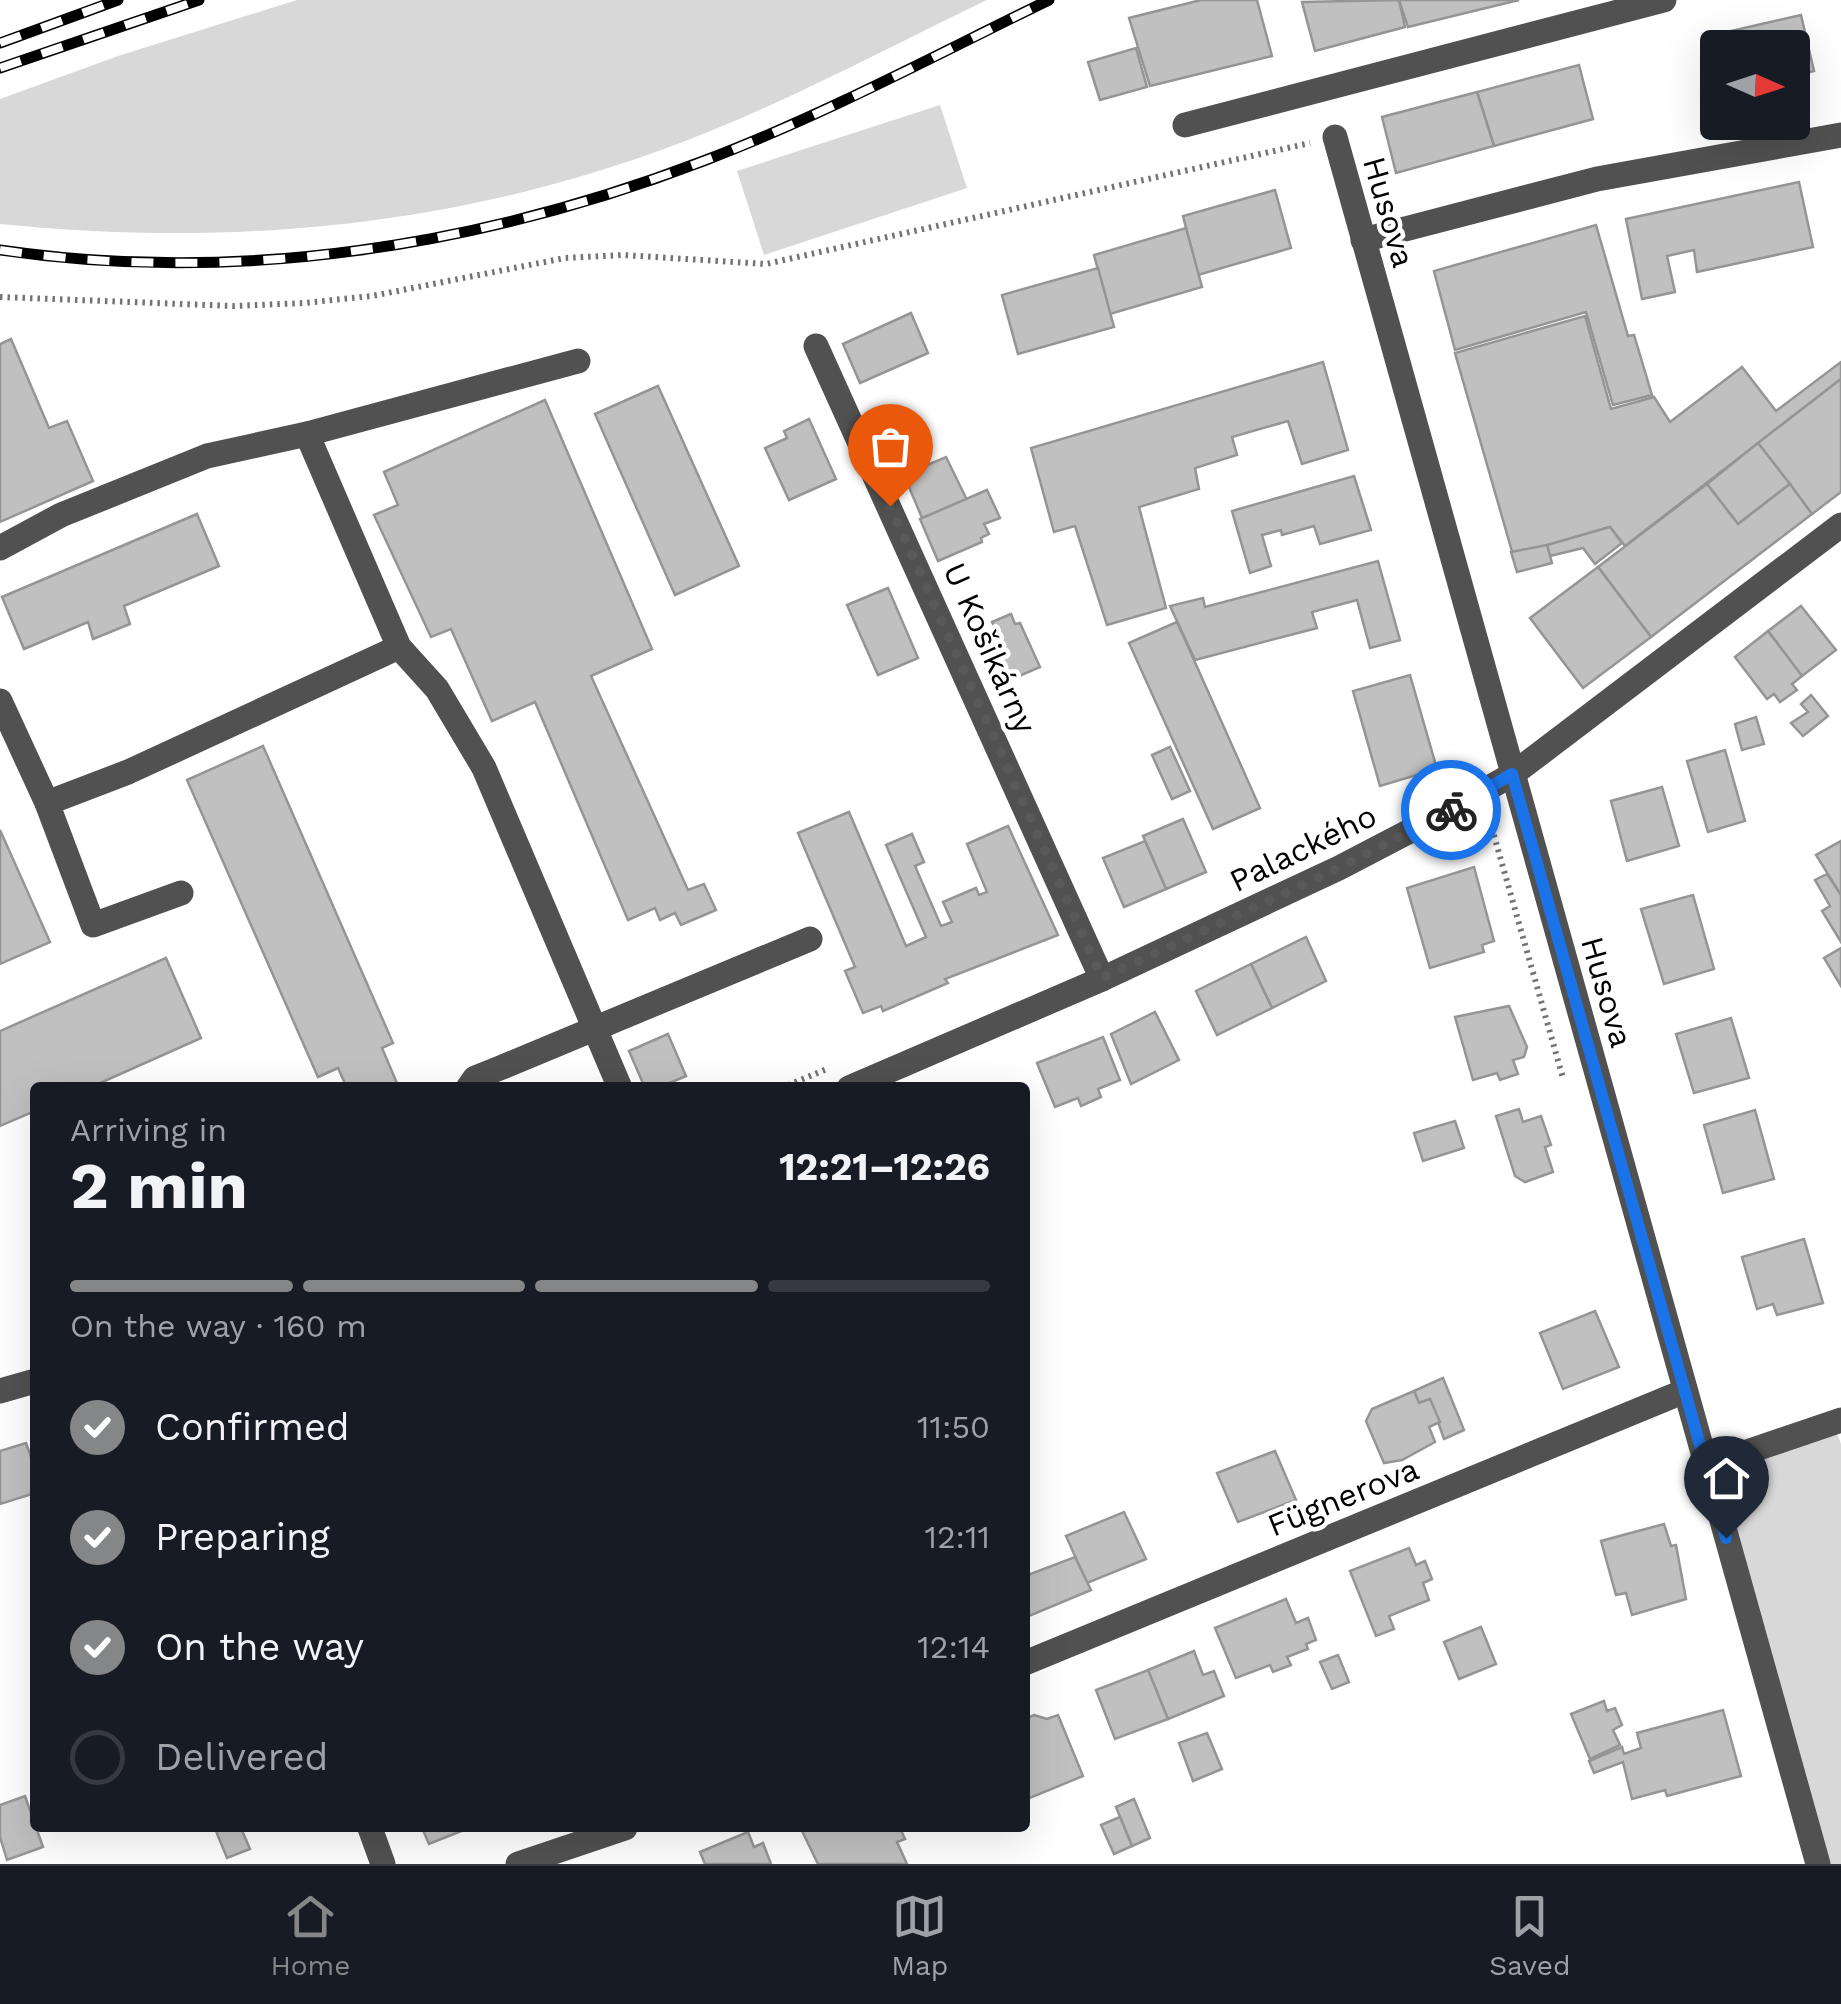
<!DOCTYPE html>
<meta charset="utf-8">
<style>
body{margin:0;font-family:"Work Sans",sans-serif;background:#20242c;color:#f1f3f6;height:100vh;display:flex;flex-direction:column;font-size:38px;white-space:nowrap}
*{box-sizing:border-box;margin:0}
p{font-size:32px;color:#9ea1a6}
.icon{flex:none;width:55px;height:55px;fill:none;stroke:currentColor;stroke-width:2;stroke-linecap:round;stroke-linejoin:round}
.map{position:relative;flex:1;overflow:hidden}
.side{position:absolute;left:30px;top:1082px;width:1000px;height:750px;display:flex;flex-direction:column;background:#171b24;border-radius:10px;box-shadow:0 10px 40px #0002}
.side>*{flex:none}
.needle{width:65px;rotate:93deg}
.tools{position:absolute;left:1700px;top:30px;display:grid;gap:20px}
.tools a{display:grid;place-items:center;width:110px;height:110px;border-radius:10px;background:#171b24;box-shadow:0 10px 40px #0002;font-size:50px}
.pin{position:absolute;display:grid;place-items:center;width:85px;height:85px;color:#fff;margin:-102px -42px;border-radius:50% 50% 50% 0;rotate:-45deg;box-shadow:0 0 10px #0007}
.pin .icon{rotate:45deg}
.courier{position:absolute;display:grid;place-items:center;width:100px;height:100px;margin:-50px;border:8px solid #1a73e8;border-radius:50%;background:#fff;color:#222;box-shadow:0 2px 12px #0007}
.summary em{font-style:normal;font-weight:700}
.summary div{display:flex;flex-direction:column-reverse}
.summary{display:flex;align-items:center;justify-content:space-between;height:170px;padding:0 40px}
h1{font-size:65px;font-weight:700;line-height:75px}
.bar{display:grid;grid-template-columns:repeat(4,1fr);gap:15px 10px;align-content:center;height:120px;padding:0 40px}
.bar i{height:12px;border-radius:8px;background:#363941}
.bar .current{background:#858687}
.bar p{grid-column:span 4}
ol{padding:0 40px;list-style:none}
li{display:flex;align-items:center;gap:30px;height:110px}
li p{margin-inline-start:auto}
li .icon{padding:10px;border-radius:50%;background:#858687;color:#fff;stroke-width:4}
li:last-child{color:#9ea1a6}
li i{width:55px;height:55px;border:5px solid #363941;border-radius:50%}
.dock{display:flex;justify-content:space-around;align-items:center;height:140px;border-top:2px solid #363941;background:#171b24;font-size:28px;color:#9ea1a6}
.dock a{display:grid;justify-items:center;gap:5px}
.dock .current{color:#858687}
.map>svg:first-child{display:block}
.green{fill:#d8d8d8}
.building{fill:#c0c0c0;stroke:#959595;stroke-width:2.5}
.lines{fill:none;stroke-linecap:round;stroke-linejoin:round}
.path{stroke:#737373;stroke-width:6;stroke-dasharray:2.5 5;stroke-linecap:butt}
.minor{stroke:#515151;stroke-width:25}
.rail-casing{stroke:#000;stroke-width:11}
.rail{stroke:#fff;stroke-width:8;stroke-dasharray:22;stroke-linecap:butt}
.done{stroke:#595959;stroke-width:10;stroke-dasharray:0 18}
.route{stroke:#1a73e8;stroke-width:12}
.labels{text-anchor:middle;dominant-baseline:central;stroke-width:9;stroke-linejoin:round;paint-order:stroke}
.street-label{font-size:32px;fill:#000;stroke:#fff}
</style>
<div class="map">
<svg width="1841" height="1864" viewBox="0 0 1841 1864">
<rect width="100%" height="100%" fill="#fff"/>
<g class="green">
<path d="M297,0H987C881,51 774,109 664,149C448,228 227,247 0,224V99L118,56Z"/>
<polygon points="940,105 967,188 764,255 737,171"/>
<polygon points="1833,1422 1841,1444 1841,1864 1818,1864 1706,1466"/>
</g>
<g class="building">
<polygon points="1201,0 1257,0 1272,56 1150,86 1129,18"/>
<polygon points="1399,0 1519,0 1408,27"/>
<polygon points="1399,0 1405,27 1315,51 1302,2"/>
<polygon points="1801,15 1814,71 1792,76 1792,48 1718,48 1718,52 1714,35"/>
<polygon points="1136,48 1147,87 1100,100 1088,62"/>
<polygon points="1579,65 1593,119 1494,146 1477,92"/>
<polygon points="1477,92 1494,146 1396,173 1382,117"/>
<polygon points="1799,182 1813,247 1697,272 1694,250 1667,256 1675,292 1642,299 1626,219"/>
<polygon points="1275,190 1291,248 1198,275 1183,216"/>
<polygon points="1596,225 1628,336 1634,335 1652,395 1613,405 1586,312 1455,350 1434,271"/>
<polygon points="1186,228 1202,287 1110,314 1094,255"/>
<polygon points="1098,268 1114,327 1018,354 1002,295"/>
<polygon points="911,313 928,353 860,383 843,344"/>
<polygon points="1585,316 1611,409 1654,397 1670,422 1742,367 1776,411 1841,362 1841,379 1625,546 1610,527 1513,555 1455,353"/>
<polygon points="11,339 49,428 67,421 93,481 0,522 0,344"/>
<polygon points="1323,362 1348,450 1302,464 1288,421 1232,437 1237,455 1195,468 1199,489 1139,507 1166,608 1107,625 1075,526 1054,532 1031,448"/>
<polygon points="1841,379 1841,492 1812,514 1758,443"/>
<polygon points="658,386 739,566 675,595 595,414"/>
<polygon points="545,400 652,649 591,676 688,890 704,884 716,910 681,925 675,913 660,920 655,908 628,920 535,702 492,721 451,629 431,637 374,515 398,505 384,472"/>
<polygon points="809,419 836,479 789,500 765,448 787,438 784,431"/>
<polygon points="1758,443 1790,484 1738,524 1707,484"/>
<polygon points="946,457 967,500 922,518 904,475"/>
<polygon points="1354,476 1371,530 1320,544 1314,526 1282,535 1281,530 1262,535 1271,566 1250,573 1232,511"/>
<polygon points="1707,484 1738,524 1790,484 1812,514 1651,637 1598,567"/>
<polygon points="987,490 1000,518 984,524 989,534 981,538 982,542 938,561 920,519"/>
<polygon points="197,514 219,566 124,606 130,624 93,639 88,622 24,649 2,597"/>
<polygon points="1610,527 1622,543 1595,564 1583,548 1550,556 1547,545"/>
<polygon points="1547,545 1552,563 1517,572 1511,552"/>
<polygon points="1378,561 1400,640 1370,648 1357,600 1312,612 1317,628 1195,660 1170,606 1203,598 1205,607"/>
<polygon points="1598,567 1651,637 1583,688 1530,618"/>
<polygon points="888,588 918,658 878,675 847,605"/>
<polygon points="1801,606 1836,650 1802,676 1768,631"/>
<polygon points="1011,614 1015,624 1020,623 1040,667 994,687 975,643 997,633 992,622"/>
<polygon points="1177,622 1260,808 1213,829 1129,643"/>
<polygon points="1768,631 1802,676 1792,684 1797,690 1780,702 1774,694 1767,699 1735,657"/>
<polygon points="1410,675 1437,769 1380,786 1353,691"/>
<polygon points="1811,695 1828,716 1803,736 1791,723 1808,712 1801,704"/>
<polygon points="1756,717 1764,744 1742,750 1735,724"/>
<polygon points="263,746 393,1043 382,1048 399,1088 347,1088 338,1068 318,1077 187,780"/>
<polygon points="1170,747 1190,791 1172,799 1152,755"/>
<polygon points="1725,750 1745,821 1708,832 1687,761"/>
<polygon points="1662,787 1679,846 1627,861 1611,801"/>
<polygon points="849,812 906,946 926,937 886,845 912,834 924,862 915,866 941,926 952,922 943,902 976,888 979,895 987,892 967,844 1008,826 1058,935 945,979 948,983 883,1011 881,1006 863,1013 845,971 855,967 798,833"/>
<polygon points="1183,819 1206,872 1166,889 1143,836"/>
<polygon points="0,830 50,942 0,964"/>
<polygon points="1145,841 1166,889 1124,907 1103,858"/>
<polygon points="1841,841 1841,895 1816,855"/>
<polygon points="1474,867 1494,941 1482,945 1484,952 1430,968 1407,888"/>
<polygon points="1827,874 1841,895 1841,942 1822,911 1830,906 1815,880"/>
<polygon points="1693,895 1714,969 1664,984 1641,909"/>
<polygon points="1306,937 1326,981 1272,1008 1251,964"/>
<polygon points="1841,948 1841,986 1824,958"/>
<polygon points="166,958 201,1038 89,1088 35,1088 35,1111 0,1126 0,1031"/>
<polygon points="1251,964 1272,1008 1217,1035 1196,991"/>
<polygon points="1509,1006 1527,1047 1524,1057 1513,1060 1518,1074 1500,1080 1497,1073 1473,1080 1455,1017"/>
<polygon points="1155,1012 1179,1060 1131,1084 1111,1034"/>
<polygon points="1731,1018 1749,1078 1694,1093 1676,1034"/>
<polygon points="668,1034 686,1076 658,1088 645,1088 629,1051"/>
<polygon points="1103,1037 1120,1080 1098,1089 1101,1097 1081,1106 1078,1098 1055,1107 1037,1063"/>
<polygon points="1519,1109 1523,1122 1541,1116 1551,1145 1545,1147 1553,1172 1525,1182 1515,1176 1496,1116"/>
<polygon points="1755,1110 1774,1179 1723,1193 1704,1125"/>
<polygon points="1455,1121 1464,1148 1423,1161 1414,1133"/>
<polygon points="1804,1239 1823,1303 1777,1315 1773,1304 1757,1309 1742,1257"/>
<polygon points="1595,1311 1619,1367 1563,1389 1540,1333"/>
<polygon points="1443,1378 1464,1430 1444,1439 1430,1399 1419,1403 1414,1391"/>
<polygon points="1414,1391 1419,1403 1430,1399 1440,1422 1429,1427 1435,1442 1402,1460 1384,1463 1366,1421 1372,1409"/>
<polygon points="26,1443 35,1468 35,1493 0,1504 0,1451"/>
<polygon points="1275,1451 1296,1500 1238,1522 1217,1473"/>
<polygon points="1124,1512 1146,1559 1087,1583 1066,1536"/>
<polygon points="1664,1524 1671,1546 1676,1545 1686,1599 1632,1615 1626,1593 1616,1595 1601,1541"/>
<polygon points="1409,1548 1416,1565 1425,1561 1432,1579 1423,1583 1429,1600 1389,1616 1394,1629 1376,1636 1350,1571"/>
<polygon points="1075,1557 1091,1590 1029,1616 1025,1576"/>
<polygon points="1286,1599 1296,1623 1308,1618 1316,1640 1306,1644 1308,1649 1287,1657 1291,1665 1273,1672 1270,1665 1236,1678 1215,1628"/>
<polygon points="1481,1627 1496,1664 1459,1679 1444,1642"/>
<polygon points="1194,1651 1203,1675 1214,1671 1224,1696 1168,1719 1148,1670"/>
<polygon points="1338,1655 1349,1682 1332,1689 1320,1662"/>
<polygon points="1148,1670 1168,1719 1115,1739 1096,1690"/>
<polygon points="1604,1701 1607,1711 1615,1708 1622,1725 1613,1730 1620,1745 1590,1759 1571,1714"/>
<polygon points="1723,1710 1741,1776 1667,1796 1665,1790 1632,1799 1623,1762 1594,1773 1589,1761 1622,1747 1624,1754 1641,1748 1637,1733"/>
<polygon points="1034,1715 1047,1719 1058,1715 1083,1776 1025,1800 1025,1719"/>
<polygon points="1207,1733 1222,1769 1193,1781 1179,1743"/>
<polygon points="25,1796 43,1847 7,1860 0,1837 0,1805"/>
<polygon points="1134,1799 1150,1838 1132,1846 1116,1807"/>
<polygon points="1120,1817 1132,1846 1114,1854 1101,1825"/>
<polygon points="226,1828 241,1828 250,1849 227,1858 216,1831"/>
<polygon points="422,1828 469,1828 429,1844"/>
<polygon points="809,1828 900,1828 905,1839 897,1842 907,1864 818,1864 802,1831"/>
<polygon points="748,1832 754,1847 763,1843 771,1864 705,1864 700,1852"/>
</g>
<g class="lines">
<g class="path">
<polyline points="0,297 234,306 304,303 372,296 565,258 623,255 766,264 1310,143"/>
<polyline points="1487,827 1491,825 1563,1078"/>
<polyline points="781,1088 827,1069"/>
</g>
<g class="minor">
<polyline points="1185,125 1664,0"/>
<polyline points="1335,137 1818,1864"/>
<polyline points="1363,240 1597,179 1841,135"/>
<polyline points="816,346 1102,979"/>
<polyline points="307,434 578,361"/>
<polyline points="0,548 61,515 207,456 307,434 399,647 437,689 484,768 620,1088"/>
<polyline points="0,701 47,803 93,925 181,893"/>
<polyline points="47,803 128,772 399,647"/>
<polyline points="468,1088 475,1078 500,1068 810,939"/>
<polyline points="849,1088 1102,979 1339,868 1452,809 1513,774 1841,525"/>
<polyline points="0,1391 35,1381"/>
<polyline points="1706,1466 1841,1420"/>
<polyline points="1025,1663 1685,1391"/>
<polyline points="370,1828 383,1864"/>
<polyline points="518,1864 625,1828"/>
</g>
<defs>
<g id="rail">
<polyline points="0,43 118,0"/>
<polyline points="0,68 199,0"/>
<path d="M0,250C239,285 482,246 706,160C824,115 936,55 1049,0"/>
</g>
</defs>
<use href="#rail" class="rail-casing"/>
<use href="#rail" class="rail"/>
</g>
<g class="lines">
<polyline class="done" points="890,506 1102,978 1339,868 1451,810"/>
<polyline class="route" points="1451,810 1512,774 1726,1538"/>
</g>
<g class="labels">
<g class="street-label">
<text transform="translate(1389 212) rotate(74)">Husova</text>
<text transform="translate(990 648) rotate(66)">U Košikárny</text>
<text transform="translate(1303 848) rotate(-26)">Palackého</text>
<text transform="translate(1607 992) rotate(74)">Husova</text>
<text transform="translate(1343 1497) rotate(-22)">Fügnerova</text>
</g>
</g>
</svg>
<div class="tools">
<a><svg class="needle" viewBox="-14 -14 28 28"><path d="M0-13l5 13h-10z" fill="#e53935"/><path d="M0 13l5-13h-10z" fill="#9ea1a6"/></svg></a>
</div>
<div class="pin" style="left:890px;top:506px;background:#ea580c"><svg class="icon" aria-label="bag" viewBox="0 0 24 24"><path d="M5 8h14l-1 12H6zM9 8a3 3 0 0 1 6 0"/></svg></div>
<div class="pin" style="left:1726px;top:1538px;background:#1f2937"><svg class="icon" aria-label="home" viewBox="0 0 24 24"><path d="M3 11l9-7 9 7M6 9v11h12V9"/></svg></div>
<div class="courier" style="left:1451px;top:810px"><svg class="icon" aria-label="bike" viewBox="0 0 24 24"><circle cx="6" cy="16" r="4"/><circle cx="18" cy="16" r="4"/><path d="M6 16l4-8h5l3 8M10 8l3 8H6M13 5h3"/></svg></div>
<section class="side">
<div class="summary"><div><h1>2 min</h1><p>Arriving in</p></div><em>12:21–12:26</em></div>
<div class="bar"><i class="current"></i><i class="current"></i><i class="current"></i><i></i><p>On the way · 160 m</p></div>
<ol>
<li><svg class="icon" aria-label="check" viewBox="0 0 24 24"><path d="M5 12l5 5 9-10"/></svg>Confirmed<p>11:50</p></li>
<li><svg class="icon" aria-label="check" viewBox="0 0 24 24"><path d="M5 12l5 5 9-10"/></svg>Preparing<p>12:11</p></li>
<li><svg class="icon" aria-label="check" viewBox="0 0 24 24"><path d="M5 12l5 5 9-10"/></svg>On the way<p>12:14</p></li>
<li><i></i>Delivered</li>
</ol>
</section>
</div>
<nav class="dock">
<a class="current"><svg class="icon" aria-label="home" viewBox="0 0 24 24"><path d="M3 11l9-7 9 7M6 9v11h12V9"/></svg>Home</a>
<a><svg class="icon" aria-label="map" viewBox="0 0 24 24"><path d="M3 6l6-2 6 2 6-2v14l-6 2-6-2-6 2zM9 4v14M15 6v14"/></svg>Map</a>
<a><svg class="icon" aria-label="saved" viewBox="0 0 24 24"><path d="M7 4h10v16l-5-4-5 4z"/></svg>Saved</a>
</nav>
